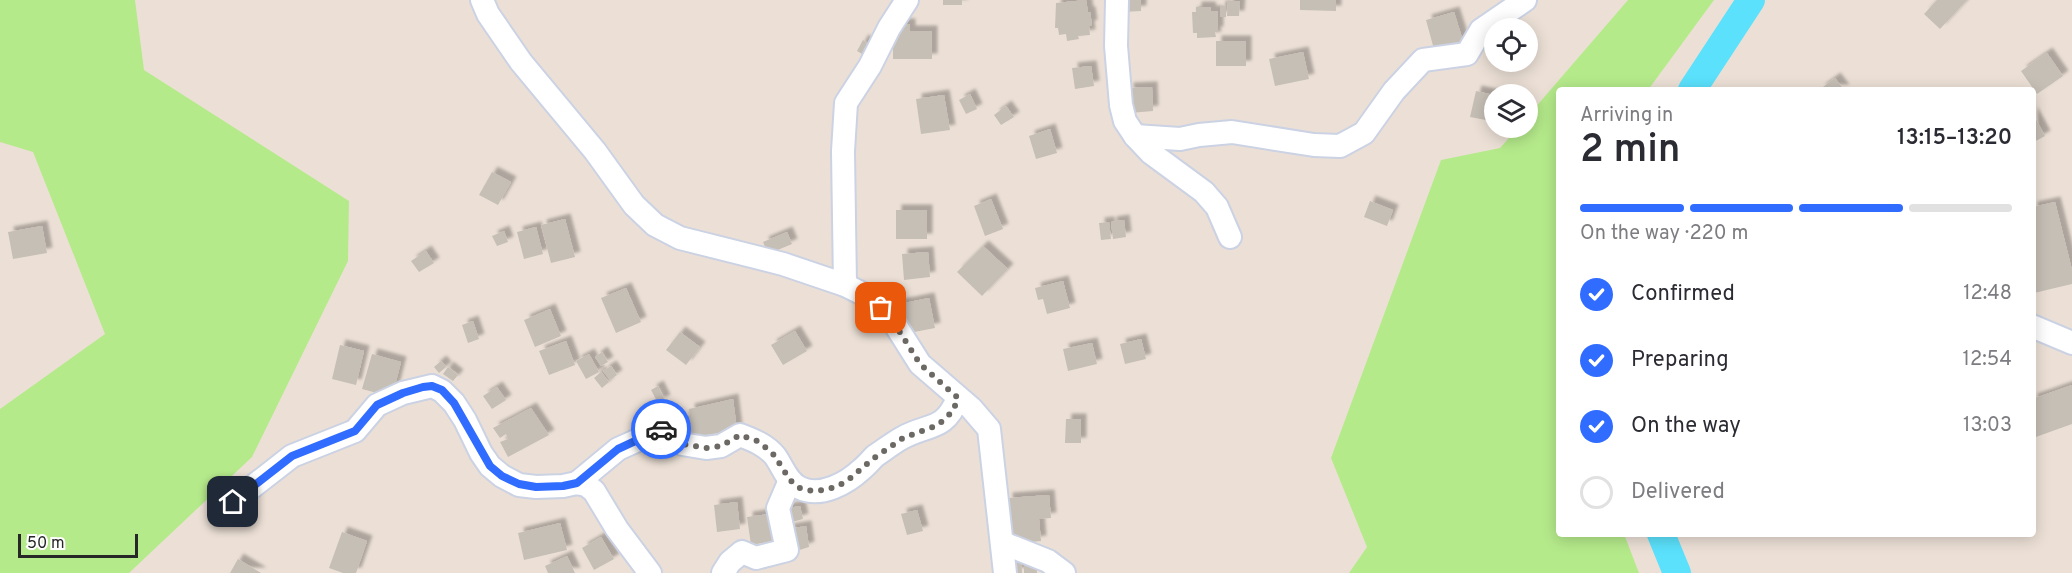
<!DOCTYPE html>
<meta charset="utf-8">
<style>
body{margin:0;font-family:Overpass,sans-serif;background:#f2f2f3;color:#2b2b33;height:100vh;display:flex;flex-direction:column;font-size:22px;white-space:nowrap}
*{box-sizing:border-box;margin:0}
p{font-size:20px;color:#7c7c81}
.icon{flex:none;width:33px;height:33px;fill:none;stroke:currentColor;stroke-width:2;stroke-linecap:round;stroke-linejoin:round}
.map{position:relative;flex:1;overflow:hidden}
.drawer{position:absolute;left:1556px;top:87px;width:480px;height:450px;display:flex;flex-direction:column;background:#fff;border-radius:6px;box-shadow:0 3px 15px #0003}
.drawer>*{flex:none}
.buttons{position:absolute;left:1484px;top:18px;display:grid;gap:12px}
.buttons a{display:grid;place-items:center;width:54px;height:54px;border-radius:50%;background:#fff;box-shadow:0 3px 15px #0003;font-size:30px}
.scale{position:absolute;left:18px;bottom:15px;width:120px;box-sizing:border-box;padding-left:6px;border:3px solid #272727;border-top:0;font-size:16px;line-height:21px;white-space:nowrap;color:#272727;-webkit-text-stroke:4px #fff;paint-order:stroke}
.pin{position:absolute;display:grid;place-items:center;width:51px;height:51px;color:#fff;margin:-26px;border-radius:12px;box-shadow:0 3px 9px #0006}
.courier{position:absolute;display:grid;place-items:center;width:60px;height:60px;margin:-30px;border:4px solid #306cff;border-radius:50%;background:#fff;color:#222;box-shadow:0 2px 8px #0007}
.overview em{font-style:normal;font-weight:600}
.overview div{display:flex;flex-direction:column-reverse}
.overview{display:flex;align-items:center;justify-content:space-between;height:102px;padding:0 24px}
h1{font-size:39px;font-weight:600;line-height:45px}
.bar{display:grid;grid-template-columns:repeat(4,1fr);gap:9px 6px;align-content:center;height:72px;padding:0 24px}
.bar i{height:8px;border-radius:4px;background:#e1e1e2}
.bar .current{background:#306cff}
.bar p{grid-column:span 4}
ol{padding:0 24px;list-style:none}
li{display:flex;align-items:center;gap:18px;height:66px}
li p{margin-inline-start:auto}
li .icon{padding:6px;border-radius:50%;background:#306cff;color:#fff;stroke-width:4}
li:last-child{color:#7c7c81}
li i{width:33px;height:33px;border:3px solid #e1e1e2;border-radius:50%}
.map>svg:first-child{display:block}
.green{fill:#b5ea8b}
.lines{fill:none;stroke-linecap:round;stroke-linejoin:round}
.river{stroke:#5be1fc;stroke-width:28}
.building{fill:#c6bfb6;filter:url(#shadow)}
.minor-casing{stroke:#cbd2e3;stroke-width:26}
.minor{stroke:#fff;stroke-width:22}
.done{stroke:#6c6864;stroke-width:6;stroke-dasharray:0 10.8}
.route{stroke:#306cff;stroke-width:8}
</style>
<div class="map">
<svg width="2072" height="573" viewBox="0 0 2072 573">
<defs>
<filter id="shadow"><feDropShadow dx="5.5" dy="-5.5" stdDeviation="1.5" flood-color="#0004"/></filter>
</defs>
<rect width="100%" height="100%" fill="#ece0d6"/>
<g class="green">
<polygon points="0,0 135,0 144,70 349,201 348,261 252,457 129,573 0,573 0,409 105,334 33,152 0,142"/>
<polygon points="1628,0 1714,0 1648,90 1558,90 1558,534 1624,534 1639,573 1349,573 1367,547 1331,458 1441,160 1500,148 1518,128 1527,128 1527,117"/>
</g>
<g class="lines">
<g class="river">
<polyline points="1692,90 1751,0"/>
<polyline points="1661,534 1677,573"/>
</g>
</g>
<g class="building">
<rect x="943" y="0" width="19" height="5"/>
<polygon points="1086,0 1088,12 1090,12 1092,25 1089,26 1090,35 1078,36 1079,39 1067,41 1066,34 1059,35 1058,28 1055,28 1056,3"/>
<polygon points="1122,0 1141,0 1141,11 1123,12"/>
<polygon points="1300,0 1336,0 1336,11 1300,10"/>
<polygon points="1937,0 1967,0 1940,29 1924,14"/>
<polygon points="1228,1 1240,1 1239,16 1227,16"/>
<rect x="1220" y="6" width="6" height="11"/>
<polygon points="1196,7 1210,7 1211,11 1218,11 1218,32 1215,32 1216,37 1197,38 1197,33 1193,33 1192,12 1196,12"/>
<polygon points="1454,12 1464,44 1435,53 1426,20"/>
<polygon points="897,24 910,24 910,31 932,31 932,59 893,59 893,40 897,40"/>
<polygon points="863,40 875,47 869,58 857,51"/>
<rect x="1216" y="41" width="30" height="25"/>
<polygon points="1303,52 1309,79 1275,86 1269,59"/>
<polygon points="2047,53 2063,76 2037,94 2021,71"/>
<polygon points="1091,66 1094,86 1075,89 1072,68"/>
<polygon points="1835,78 1844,90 1819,90"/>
<polygon points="1152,87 1153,111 1130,113 1128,88"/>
<polygon points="1476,91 1494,95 1491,121 1470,117"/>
<polygon points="970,94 977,109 966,114 959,100"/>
<polygon points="944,95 950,130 921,134 916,99"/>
<polygon points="1006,106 1014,117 1001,125 994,115"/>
<polygon points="2032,112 2045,136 2032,143"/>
<polygon points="1050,129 1057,153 1036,159 1029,136"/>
<polygon points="492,172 511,182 498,205 479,195"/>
<polygon points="991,199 1003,229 985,236 974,206"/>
<polygon points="1370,201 1393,210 1387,226 1364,217"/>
<polygon points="2055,202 2072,270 2072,284 2034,293 2032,296 2032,207"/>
<rect x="896" y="210" width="31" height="29"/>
<polygon points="565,219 575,257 551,263 541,225"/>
<polygon points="1124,220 1126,237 1113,239 1111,222"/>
<polygon points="1109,222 1111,239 1101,240 1099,223"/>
<polygon points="42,226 47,253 13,259 8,232"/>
<polygon points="536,227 543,254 524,259 517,232"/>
<polygon points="504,231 508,242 497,246 492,236"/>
<polygon points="787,232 792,244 768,254 763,242"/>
<polygon points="983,246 1008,269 982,296 957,272"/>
<polygon points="426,251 434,263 419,272 411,261"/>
<polygon points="928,252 930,277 904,280 902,254"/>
<polygon points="1063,281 1070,308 1047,314 1043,299 1038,300 1035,288"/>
<polygon points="626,288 641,322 616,333 601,298"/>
<polygon points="929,298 935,328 904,334 899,304"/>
<polygon points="550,309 561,336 535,347 524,320"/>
<polygon points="473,321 479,339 468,343 462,325"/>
<polygon points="795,331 807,351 783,365 771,345"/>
<polygon points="680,332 700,347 686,365 666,350"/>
<polygon points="1141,339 1146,359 1125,364 1120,344"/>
<polygon points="566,341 575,365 549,375 539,351"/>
<polygon points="1092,343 1097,364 1068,371 1063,349"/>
<polygon points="340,345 364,351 356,385 332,379"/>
<polygon points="602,352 608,362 601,366 595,357"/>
<polygon points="372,354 401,362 392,397 362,389"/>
<polygon points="589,354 599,372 586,379 576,361"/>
<polygon points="441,361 446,367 439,373 434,367"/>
<polygon points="611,366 617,375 610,380 603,371"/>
<polygon points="448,367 458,375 453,381 443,374"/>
<polygon points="601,372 609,382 602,388 594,378"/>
<polygon points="2072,385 2072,424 2033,438 2032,399"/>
<polygon points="658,386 665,400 658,403 651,390"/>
<polygon points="497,387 506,400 492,409 483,396"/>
<polygon points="733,399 737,430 688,438 683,417 690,415 689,409"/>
<polygon points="531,408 549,435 508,457 500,442 508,439 506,434 500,438 493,428"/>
<polygon points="1066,419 1081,419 1081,443 1065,443"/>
<polygon points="1049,495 1051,518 1039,519 1041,541 1011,544 1007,498"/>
<polygon points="737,502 740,529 717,532 714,505"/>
<polygon points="800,506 803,519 785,524 782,509"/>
<polygon points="917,510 923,531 907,535 901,514"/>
<polygon points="775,513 780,540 751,545 747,517"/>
<polygon points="560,523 567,550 524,560 518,533"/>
<polygon points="806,526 809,547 793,552 788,529"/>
<polygon points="342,532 367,541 356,573 343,573 329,568"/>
<polygon points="601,537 614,559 594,570 582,548"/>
<polygon points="567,556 575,573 548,573 545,566"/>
<polygon points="1021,558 1022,573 1013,573 1012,559"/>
<polygon points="238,559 261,573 230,573"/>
<polygon points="1024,559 1036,559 1037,573 1024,573"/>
</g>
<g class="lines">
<defs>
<g id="minor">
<polyline points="482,0 488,14 521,62 595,151 634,205 655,225 680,238 783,264 845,285 861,293 881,308 896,326 920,364 971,408 989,429 1005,573"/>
<polyline points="1117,0 1116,46 1121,105 1125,121 1135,136 1151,153 1204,192 1217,207 1230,237"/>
<polyline points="1135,136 1180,139 1199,135 1232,132 1314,145 1340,146 1364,133 1394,91 1423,60 1467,54 1481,30 1525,0"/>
<polyline points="845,285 843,151 846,103 870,66 889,28 907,0"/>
<polyline points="2032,326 2072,343"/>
<path d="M577,483L618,449L667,427L682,444L706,448L721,446L740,435C753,440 766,445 775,456C783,467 787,482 800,488C821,498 847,483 862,469C867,465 871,460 875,456C884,450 893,443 902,438C929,423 944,432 958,398"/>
<polyline points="233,502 292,456 355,431 377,405 403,393 432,386 442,391 454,403 465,420 481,453 490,466 502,476 519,485 536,487 563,486 577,483 586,485 594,491 617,529 650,573"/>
<polyline points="1003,543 1048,561 1064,573"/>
<polyline points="723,573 730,562 742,552 756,558 787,550 778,508 790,480"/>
</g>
</defs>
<use href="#minor" class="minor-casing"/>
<use href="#minor" class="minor"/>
</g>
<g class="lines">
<polyline class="done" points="661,429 667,427 682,444 706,448 721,446 740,435 757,441 765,447 774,455 790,480 800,488 812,491 825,490 838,486 848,480 874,458 903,438 938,425 953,411 958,398 920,364 896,326 881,308"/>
<polyline class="route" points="233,502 292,456 355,431 377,405 403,393 423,387 432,386 442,390 454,403 490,466 502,476 519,484 536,487 563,486 577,483 618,449 661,429"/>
</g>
</svg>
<div class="buttons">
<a><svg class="icon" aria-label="locate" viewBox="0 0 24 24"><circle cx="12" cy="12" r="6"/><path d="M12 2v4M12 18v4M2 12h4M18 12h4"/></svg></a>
<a><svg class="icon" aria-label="layers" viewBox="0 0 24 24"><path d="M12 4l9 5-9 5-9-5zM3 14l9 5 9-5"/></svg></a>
</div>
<div class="scale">50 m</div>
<div class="pin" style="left:881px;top:308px;background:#ea580c"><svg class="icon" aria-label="bag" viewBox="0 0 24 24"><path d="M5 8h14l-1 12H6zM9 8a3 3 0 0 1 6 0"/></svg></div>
<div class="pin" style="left:233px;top:502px;background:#1f2937"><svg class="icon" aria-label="home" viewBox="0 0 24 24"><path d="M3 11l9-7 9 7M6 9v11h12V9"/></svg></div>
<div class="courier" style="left:661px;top:429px"><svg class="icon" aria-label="car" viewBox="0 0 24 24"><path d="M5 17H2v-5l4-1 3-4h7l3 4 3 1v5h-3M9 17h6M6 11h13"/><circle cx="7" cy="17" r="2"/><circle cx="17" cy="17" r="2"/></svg></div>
<section class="drawer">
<div class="overview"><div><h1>2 min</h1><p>Arriving in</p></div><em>13:15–13:20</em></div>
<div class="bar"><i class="current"></i><i class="current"></i><i class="current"></i><i></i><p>On the way · 220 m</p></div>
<ol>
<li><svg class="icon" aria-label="check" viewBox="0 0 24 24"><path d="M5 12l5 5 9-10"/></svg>Confirmed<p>12:48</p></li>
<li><svg class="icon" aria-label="check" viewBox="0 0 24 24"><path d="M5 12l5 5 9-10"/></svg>Preparing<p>12:54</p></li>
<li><svg class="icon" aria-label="check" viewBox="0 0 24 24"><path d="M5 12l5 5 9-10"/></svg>On the way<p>13:03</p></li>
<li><i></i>Delivered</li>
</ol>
</section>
</div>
